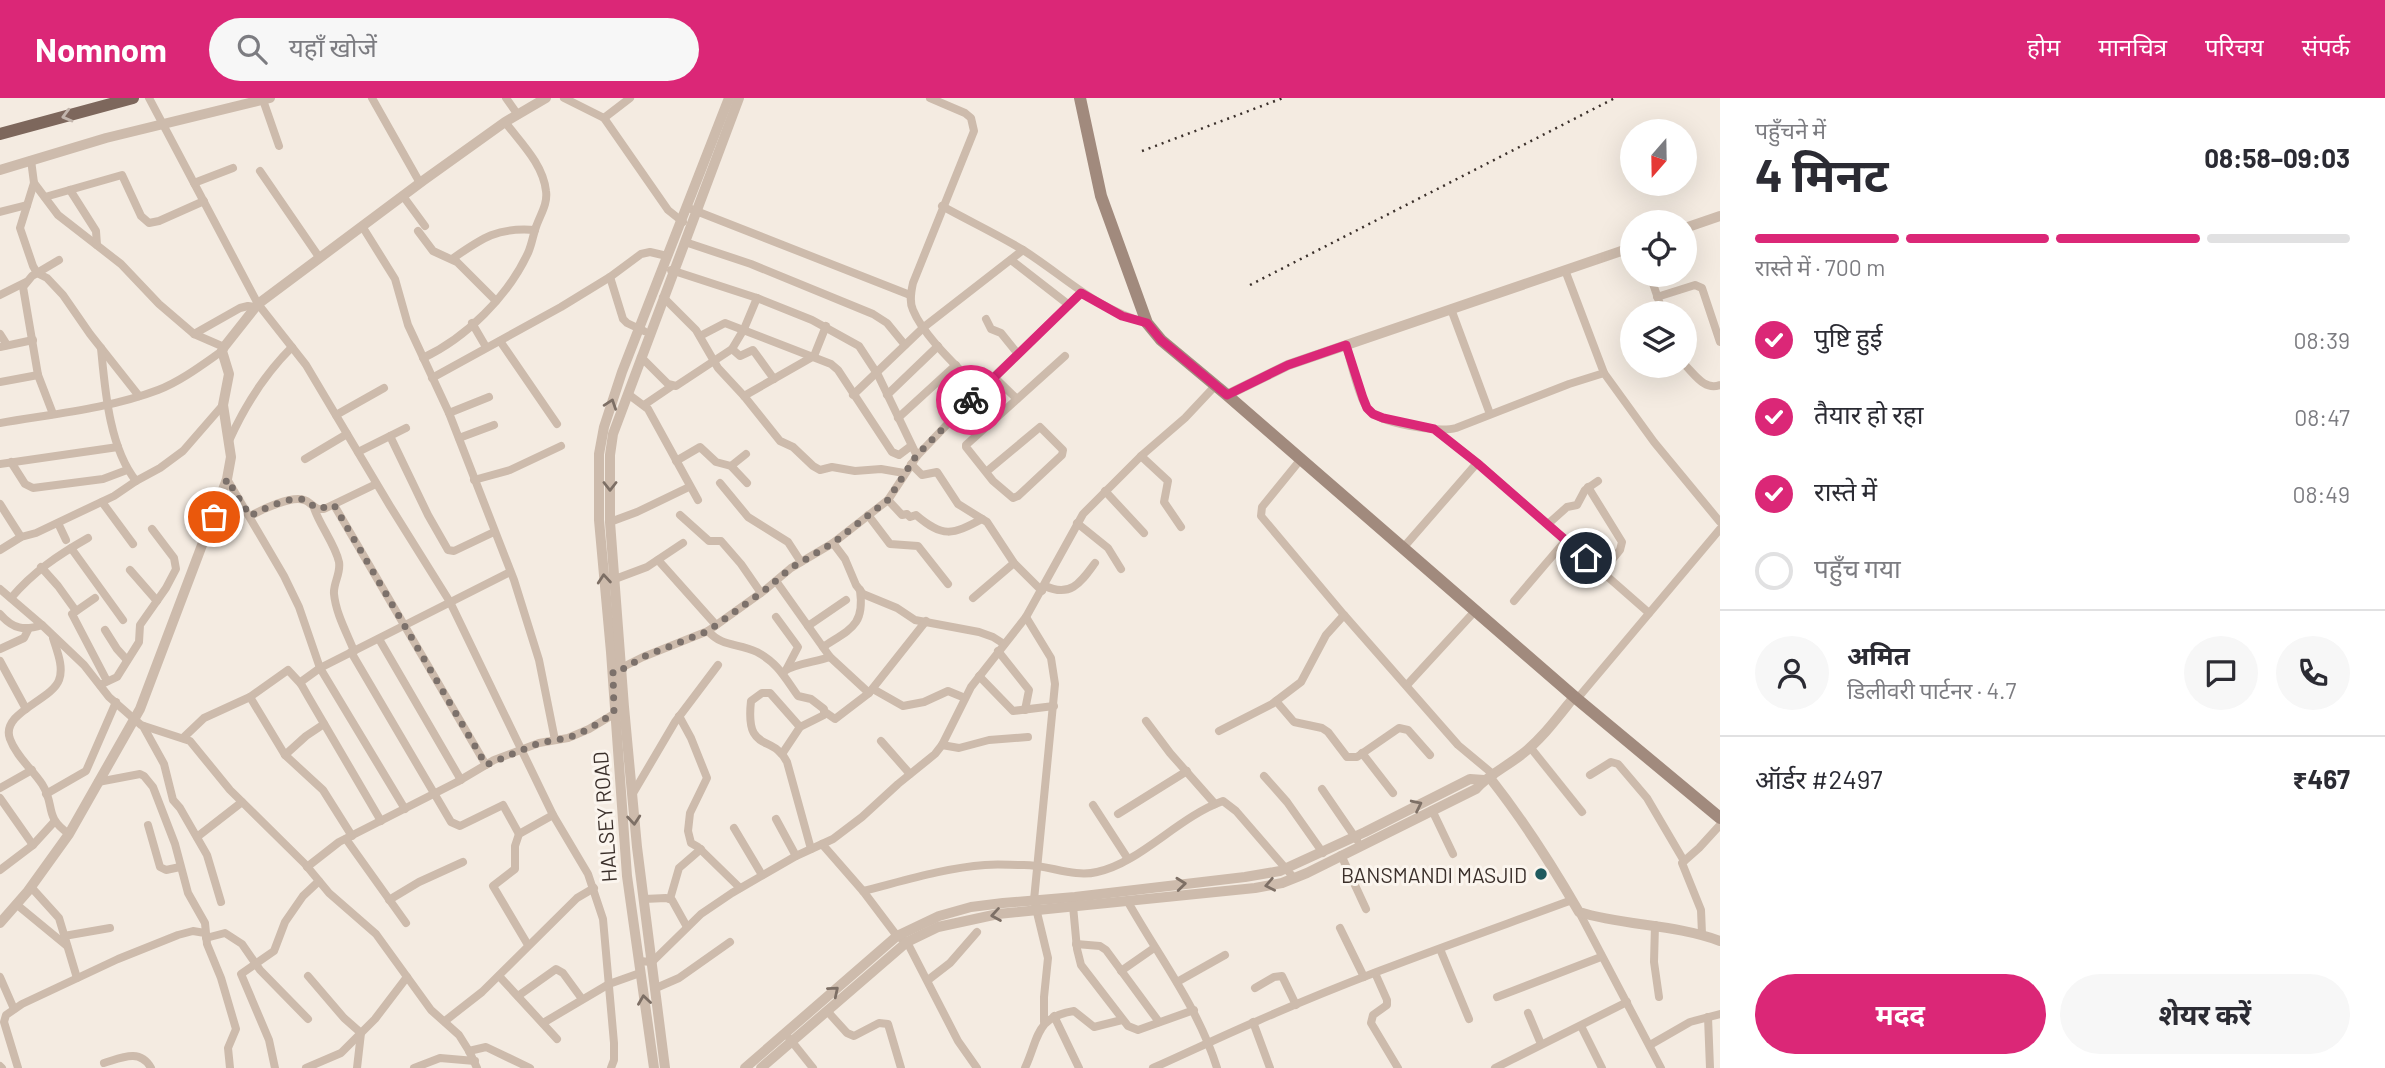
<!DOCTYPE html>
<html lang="hi">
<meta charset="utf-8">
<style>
body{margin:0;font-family:Barlow,"Noto Sans Devanagari",sans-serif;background:#f7f7f7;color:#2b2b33;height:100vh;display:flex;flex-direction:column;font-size:26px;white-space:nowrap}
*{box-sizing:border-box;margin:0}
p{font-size:23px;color:#7c7c81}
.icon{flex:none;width:38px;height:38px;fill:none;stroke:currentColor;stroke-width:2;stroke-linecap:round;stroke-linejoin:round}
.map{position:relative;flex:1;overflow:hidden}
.drawer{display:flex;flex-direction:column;background:#fff;width:665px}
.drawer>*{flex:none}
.needle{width:46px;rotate:200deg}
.fabs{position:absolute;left:1620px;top:21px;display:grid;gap:14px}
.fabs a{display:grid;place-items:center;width:77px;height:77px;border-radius:50%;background:#fff;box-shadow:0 7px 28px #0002;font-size:35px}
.pin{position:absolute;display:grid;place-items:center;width:60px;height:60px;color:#fff;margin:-30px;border:4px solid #fff;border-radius:50%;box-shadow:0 2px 7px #0007}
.courier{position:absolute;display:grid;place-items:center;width:70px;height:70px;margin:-35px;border:5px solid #db2777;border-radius:50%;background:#fff;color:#222;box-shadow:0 2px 9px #0007}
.head em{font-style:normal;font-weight:700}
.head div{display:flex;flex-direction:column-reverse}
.head{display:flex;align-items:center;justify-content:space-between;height:119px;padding:0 35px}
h1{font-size:46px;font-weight:700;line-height:52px}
.bar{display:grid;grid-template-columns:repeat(4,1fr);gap:10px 7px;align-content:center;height:84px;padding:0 35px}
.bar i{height:9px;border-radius:5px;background:#e1e1e2}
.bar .on{background:#db2777}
.bar p{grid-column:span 4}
.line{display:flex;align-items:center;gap:18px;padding:0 35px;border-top:2px solid #e1e1e2}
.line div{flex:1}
.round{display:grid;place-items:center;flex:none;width:74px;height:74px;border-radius:37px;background:#f7f7f7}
ol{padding:0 35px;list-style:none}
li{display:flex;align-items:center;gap:21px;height:77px}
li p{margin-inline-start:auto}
li .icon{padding:7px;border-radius:50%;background:#db2777;color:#fff;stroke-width:4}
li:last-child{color:#7c7c81}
li i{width:38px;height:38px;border:4px solid #e1e1e2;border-radius:50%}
.action{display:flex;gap:14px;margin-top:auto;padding:14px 35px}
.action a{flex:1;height:80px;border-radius:42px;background:#db2777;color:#fff;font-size:28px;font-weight:700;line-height:80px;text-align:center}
.action a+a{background:#f7f7f7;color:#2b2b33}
header{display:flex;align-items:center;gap:42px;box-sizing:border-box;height:98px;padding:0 35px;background:#db2777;color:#fff}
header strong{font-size:33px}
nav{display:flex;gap:38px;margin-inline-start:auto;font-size:24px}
.search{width:490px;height:63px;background:#f7f7f7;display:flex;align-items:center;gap:18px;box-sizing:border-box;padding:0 24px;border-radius:38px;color:#7c7c81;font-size:26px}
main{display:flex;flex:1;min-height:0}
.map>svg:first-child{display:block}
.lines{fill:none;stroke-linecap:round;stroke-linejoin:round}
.minor{stroke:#cdbbac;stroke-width:8}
.tertiary{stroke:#cdbbac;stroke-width:10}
.secondary{stroke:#a18a7d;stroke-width:12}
.primary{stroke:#7d675c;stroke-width:12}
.rail{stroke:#3b302b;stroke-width:2.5;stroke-dasharray:2 5;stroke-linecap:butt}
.oneway{stroke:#c2b5ac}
.oneway2{stroke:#7d6f65}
.done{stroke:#7c716b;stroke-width:7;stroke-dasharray:0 12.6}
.route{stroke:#db2777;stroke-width:9}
.poi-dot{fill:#1f5a5e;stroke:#fbf5ee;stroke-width:2.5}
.labels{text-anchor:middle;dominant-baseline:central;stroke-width:6;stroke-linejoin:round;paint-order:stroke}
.street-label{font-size:21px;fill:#3b302b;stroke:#fbf5ee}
.poi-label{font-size:21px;fill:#3b302b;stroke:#fbf5ee;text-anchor:end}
</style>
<header>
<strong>Nomnom</strong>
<div class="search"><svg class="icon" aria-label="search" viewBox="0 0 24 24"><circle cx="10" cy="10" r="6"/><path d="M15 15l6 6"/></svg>यहाँ खोजें</div>
<nav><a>होम</a><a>मानचित्र</a><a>परिचय</a><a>संपर्क</a></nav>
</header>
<main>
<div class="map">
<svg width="1720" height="970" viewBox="0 0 1720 970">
<rect width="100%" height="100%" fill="#f4ebe1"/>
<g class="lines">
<g class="minor">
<polyline points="149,0 258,206 306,267 390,408 450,504 553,717 588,776 603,821 614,945 614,962 611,970"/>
<polyline points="372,0 420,85"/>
<polyline points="506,0 518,17"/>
<polyline points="564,0 604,20 668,112 683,124"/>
<path d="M930,0L965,15L971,20L974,33L913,185C911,194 909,204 913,212C924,239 960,271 980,292"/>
<polyline points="263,2 279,48"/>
<polyline points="604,20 630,0"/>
<polyline points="31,62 34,85 58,117 121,166 159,206 194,236 224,249"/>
<polyline points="260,73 319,159"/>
<polyline points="34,85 20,130 33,168 37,175 47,180 63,197 90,236 139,298"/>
<polyline points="194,85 233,70"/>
<polyline points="70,92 96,133 97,147"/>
<polyline points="403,98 425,128"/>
<polyline points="45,99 122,77 141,118 149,125 159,123 204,103"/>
<path d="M942,108C969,123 997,136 1023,152C1067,180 1094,210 1147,225"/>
<polyline points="691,111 910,197"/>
<polyline points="0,114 27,107"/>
<polyline points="362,128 395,181 408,227 449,315 514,482 539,562 555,642"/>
<polyline points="418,133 433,153 457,164 496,203"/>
<polyline points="685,144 751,166 873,216 887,225 905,247"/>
<path d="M452,161C482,140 497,129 535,132"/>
<polyline points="1011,162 1069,207"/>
<polyline points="671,172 757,200 812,222 859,248 878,277 917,358 980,292 1081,195"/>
<polyline points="1650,177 1663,215"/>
<polyline points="610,179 623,221 627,225 644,233"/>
<polyline points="0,197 26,184"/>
<polyline points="663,199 696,232 718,270 744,298 780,343 793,349 813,368 820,372 832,369 855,373 881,371 904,375"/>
<polyline points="1657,199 1695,187 1702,190 1720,244"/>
<polyline points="1451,211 1490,316"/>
<polyline points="986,221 991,231 1001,235 1018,256"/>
<polyline points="472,225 486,249"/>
<polyline points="0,236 7,247"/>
<polyline points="194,236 240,210 248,208 255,209"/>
<polyline points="700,238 725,225 831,266 838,272 892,354 899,357 911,348"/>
<polyline points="500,243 557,326"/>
<path d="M1346,248C1351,263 1358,298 1367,310C1379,326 1438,335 1456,330L1569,286L1604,275L1565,172"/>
<polyline points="0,249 33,242"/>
<path d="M101,250C105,291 109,349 136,383"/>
<polyline points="732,251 740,258 753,252 774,281"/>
<polyline points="641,259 668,286 676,288 732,251 744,231 757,200"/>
<path d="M423,260C466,240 508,198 528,155C532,146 533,137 536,129C540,117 548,106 546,93C543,66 521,45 505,24"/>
<path d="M1685,267C1695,277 1705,293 1720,287"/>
<polyline points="1604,275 1654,344 1720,424"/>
<polyline points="994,279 1017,301"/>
<polyline points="432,280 561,209 610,179 641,156 650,154 667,158"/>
<polyline points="0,284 38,277"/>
<polyline points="628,296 648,311 698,402"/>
<polyline points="853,297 924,229 1023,152"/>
<polyline points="887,297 938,248"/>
<polyline points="744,298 814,258 826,228"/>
<polyline points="644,307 672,288"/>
<polyline points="449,315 489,299"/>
<polyline points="53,316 38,277 23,189 32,178 59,162"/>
<polyline points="336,317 384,290"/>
<polyline points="898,320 956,267"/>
<path d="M0,325C52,316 108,311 158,292C181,283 202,267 222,253"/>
<polyline points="1434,331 1480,367 1649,515"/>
<polyline points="390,338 428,417 448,452 454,453 494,434"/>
<polyline points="459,340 494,327"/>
<path d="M229,343C245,307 264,277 292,249"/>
<polyline points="358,354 406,330"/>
<polyline points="1141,358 1168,383 1164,404 1181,429"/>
<polyline points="305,361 347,336"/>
<polyline points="1301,361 1262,409 1261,418 1344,517 1458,647 1494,677"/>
<polyline points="676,363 700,349 716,364 731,368 747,385"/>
<polyline points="11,364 25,386 33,390 103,381 127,372"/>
<polyline points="0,366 118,349"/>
<polyline points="911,366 922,377 937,374 958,406 987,424 1014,465 1042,493"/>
<polyline points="731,368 746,356"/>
<polyline points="986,374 1040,329 1063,352 1062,357 1018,398 1013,400 993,383 966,349 966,347 1065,258"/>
<polyline points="227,381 284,478 299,509 320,570 405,711"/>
<polyline points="474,382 510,372 561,348"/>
<polyline points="720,385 748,419 788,444 801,464"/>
<polyline points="1588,389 1622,444 1620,452 1602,474"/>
<polyline points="1105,393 1144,435"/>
<path d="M888,402L902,417L907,416L910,419L916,417C943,440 952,437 982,421"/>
<polyline points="102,404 133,446"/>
<polyline points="0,406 21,439"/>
<polyline points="334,407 486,667"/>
<path d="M314,410C320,428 335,446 339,464C341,476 333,485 334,496C336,516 347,535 354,553"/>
<polyline points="680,417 709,443 721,443 741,466 761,495"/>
<polyline points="868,417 890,446 918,448 948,486"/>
<path d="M250,418C261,412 292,397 304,402C309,403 313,409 318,411H324L376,386"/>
<polyline points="610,424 637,414 689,389"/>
<polyline points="58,425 66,442"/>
<polyline points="1077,425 1108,450 1121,471"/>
<polyline points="1548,426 1567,409 1577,407 1585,392 1598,383"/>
<polyline points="833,445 845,461 856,487 863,496 897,510 915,522 979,534 993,539 1004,546"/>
<polyline points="71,450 123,522"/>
<polyline points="1403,450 1477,365"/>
<polyline points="0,452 21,439 36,435 114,398 136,383 160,370 183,353 223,307"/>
<polyline points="658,462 716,527"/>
<polyline points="41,469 58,488 76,513"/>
<polyline points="130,472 157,503"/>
<polyline points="615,481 647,469 683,445"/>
<polyline points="776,483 830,559 869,595"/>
<path d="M1045,488C1071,500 1081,484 1095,465"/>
<polyline points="0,491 42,527"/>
<path d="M11,500C33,474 58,457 88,440"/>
<polyline points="95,500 72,516 107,583"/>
<polyline points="973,500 1014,465"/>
<polyline points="1514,503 1566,442"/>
<path d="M0,516C13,531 24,533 42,527L84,567L109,599L141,627L190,643L230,692L305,766L329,795L376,836L431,912L459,937L469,953L477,970"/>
<polyline points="776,519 798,549 786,572"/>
<polyline points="1026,519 1051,560 1055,586 1034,802 1048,860 1044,899 1044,924"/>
<polyline points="808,528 846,502"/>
<polyline points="105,532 117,551 127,562"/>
<path d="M708,533C722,549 738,545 757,554C778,565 785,580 798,598L811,601L824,611V617L800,629L782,656"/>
<path d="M53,540C57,553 64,569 59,582C52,602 0,615 10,641C16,658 32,671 42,686C56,708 43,718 69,736"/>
<polyline points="379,541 461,682"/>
<path d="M823,549C850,531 865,528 860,492"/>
<polyline points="0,551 24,540 28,532"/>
<polyline points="998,553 1029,592 1025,612"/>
<polyline points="351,554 451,724 460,728 503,707 519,736"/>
<polyline points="0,563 26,611"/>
<polyline points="617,572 643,559 708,533 765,492 791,470 833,445 888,402 917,358"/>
<path d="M786,572C799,565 815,564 830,559"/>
<polyline points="979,578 1013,613 1054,608"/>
<polyline points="100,587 117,579 139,544 140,527 166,490 176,471 174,460 152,431"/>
<polyline points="1407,587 1475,513"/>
<polyline points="873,591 903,608 924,604 948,593 965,600"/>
<polyline points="250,599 285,657 323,692 352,738"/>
<polyline points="1577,601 1720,431"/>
<polyline points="1276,603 1294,624 1322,630 1328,634 1347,659 1357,659 1399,630 1408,632 1430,657"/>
<polyline points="825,614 835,621 869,595 926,523"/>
<polyline points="679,618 691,640 707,680 690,715 688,733 691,745 698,749 740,790"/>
<polyline points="1146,623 1170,655 1215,706"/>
<polyline points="143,628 164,666 173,702 180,710 207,757 221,804"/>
<path d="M800,629L770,595H762L751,603C745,657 773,635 787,664L811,751"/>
<polyline points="1219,633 1272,606 1301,584 1326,537 1344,517"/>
<polyline points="183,640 204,620 250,599 288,572 301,586"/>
<polyline points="881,643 910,676"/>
<polyline points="942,647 959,650 989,642 1028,639"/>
<polyline points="1530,649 1582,714"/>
<polyline points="1362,655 1393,695"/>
<polyline points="285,657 306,638 324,626"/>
<polyline points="1590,677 1611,664 1618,666 1647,700 1684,763"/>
<polyline points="1264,678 1287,704 1323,755"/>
<polyline points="98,684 140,676 144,678 153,689 175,746 188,795 205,825 207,846 221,880 236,931 228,950 230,970"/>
<polyline points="0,690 32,672"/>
<polyline points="1322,691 1357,742"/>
<polyline points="46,696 86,673 116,604"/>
<polyline points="632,697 675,624 718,567"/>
<polyline points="0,700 33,747"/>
<polyline points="1093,707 1128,761"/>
<polyline points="1432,712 1453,756"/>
<polyline points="1118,716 1187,673"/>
<polyline points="776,721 796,758"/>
<polyline points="381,723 309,600 301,586 302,583 320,570 510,474"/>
<polyline points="148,727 160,769 166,772 180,769"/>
<polyline points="734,730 762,777"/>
<polyline points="197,739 242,704"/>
<polyline points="346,741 406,825"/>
<polyline points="822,746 863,793 897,838 907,844 958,943 977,970"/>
<polyline points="1341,757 1366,811"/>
<polyline points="307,769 339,744 457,684 494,662 539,645 568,640 589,631 619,613"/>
<polyline points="0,772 33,747 54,724"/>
<polyline points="31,789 59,820 77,880"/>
<path d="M863,793C903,783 944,770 985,767C997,766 1010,767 1022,767C1047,766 1073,780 1097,774C1140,765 1178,719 1223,703L1236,713L1294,780"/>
<polyline points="644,801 666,800 672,802 687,829"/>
<polyline points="670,801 679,770 701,751"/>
<polyline points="389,802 419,784 463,764"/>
<path d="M1128,804C1159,859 1198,909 1217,970"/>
<polyline points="16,806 67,848"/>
<polyline points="1073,808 1077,851 1081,867 1128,928 1138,932 1194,912"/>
<polyline points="1579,814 1661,970"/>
<polyline points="1655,827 1654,864 1659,899"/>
<polyline points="1340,830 1364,879"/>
<polyline points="1702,836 1701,812 1682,765 1699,750 1720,727"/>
<polyline points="64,838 110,830"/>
<polyline points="206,840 225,835 242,846 260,872 308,921"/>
<polyline points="1076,846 1100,848 1106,852 1159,924"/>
<polyline points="528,847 493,788 515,771 515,748 519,736 553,717"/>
<polyline points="1440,851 1469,921"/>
<polyline points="639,863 652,864 701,816 732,795 796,758 833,741 862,719 898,686 935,656 942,647 971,589 1026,519 1083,416 1141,358 1185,320 1216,287"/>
<polyline points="1121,873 1154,850"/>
<polyline points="1375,875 1387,902 1387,907 1373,917 1371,925 1398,970"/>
<polyline points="308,878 344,920 361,935 357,970"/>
<polyline points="499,878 557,941"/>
<polyline points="0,879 14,911"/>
<polyline points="928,882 950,865 977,834"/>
<polyline points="1177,884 1225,857"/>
<polyline points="656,890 679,880 730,844"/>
<polyline points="1255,890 1274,879 1282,878 1296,907"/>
<polyline points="518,898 556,871 563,875 582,901"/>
<polyline points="1497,899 1601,859"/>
<polyline points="828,914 847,935 854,938 879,925 888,926 901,970"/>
<polyline points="1528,915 1541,946"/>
<polyline points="1054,918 1079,970"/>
<polyline points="1708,919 1710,970"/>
<polyline points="445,923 482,894 577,800 594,790"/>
<polyline points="1253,924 1270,970"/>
<polyline points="543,925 609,886 640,875"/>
<polyline points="1581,928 1602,970"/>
<polyline points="789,940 813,970"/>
<polyline points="1650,947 1690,924 1720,916"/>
<polyline points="469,953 486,949 530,970"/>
<path d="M104,965C121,960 140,950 151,970"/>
<polyline points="0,968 2,970"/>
<polyline points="18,970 4,924 6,917 22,906 118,861 178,837 193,833 205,835"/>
<polyline points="275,970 269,942 241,876 274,853 285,824 303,798 319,783"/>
<polyline points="306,970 341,955 375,921 407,879"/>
<polyline points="414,970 440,960 475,963"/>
<path d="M1025,970C1039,940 1035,919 1074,913L1094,929L1122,922"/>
<path d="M1153,970C1187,955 1220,939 1255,924C1358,878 1466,841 1572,802"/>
<polyline points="1495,970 1627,904"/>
</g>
<g class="tertiary">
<polyline points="0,72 106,40 270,0"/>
<polyline points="1685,130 1720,118"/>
<polyline points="1227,297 1288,267 1633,149"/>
<path d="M1490,680C1523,722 1552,767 1579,814C1625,828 1674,826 1720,843"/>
<polyline points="0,825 28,793 69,736 140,611 227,381 231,359 223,307 229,276 222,253 224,249 258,206 424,82 505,24 546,0"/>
<polyline points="654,970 627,778 611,554 599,422 599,356 604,329 622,274 729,0"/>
<polyline points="665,970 637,749 624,609 610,424 610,357 613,336 739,0"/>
<polyline points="745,970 897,838 939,818 971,809 1003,805 1075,799 1245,779 1280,773 1365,734 1470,681 1484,682"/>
<path d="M761,970L907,844L938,829L998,816L1255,790L1282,785L1307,775L1476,691C1488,677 1506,669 1521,657C1542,641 1558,619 1574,599"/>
</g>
<polyline class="secondary" points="1080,0 1101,98 1147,225 1161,242 1227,297 1577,601 1720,720"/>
<polyline class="primary" points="0,36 133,0"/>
<g class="rail">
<polyline points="1142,53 1283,0"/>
<polyline points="1250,187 1615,0"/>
</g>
</g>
<defs><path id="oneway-chevron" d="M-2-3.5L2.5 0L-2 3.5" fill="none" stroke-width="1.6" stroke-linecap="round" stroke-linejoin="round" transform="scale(1.75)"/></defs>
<use class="oneway" href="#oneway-chevron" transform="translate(67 18) rotate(165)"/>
<g class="oneway2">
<use href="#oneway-chevron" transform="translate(611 306) rotate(-71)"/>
<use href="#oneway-chevron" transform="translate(610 388) rotate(90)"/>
<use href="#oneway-chevron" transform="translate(604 481) rotate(-95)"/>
<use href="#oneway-chevron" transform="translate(1417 707) rotate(-26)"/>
<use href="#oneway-chevron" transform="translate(634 722) rotate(85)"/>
<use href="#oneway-chevron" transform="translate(1181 786) rotate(-6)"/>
<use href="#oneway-chevron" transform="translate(1270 787) rotate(169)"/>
<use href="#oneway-chevron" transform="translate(996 817) rotate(171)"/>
<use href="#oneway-chevron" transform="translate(834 893) rotate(-40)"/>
<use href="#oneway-chevron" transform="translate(644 902) rotate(-98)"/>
</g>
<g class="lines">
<path class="done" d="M214,419L227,381L250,418C261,412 292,397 304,402C309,403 313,409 318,411L334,407L486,667L539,645L568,640L589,631L614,615L613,573L623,571L643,559L708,533L765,492L791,470L833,445L888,402L916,358L971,302"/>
<polyline class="route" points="971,302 1081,195 1122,218 1147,225 1161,242 1227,297 1288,267 1346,247 1363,300 1367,310 1373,316 1383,320 1434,331 1477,365 1586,460"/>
</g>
<circle class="poi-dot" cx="1541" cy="776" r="7"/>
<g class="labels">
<g class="street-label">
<text transform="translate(604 719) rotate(-94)">HALSEY ROAD</text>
</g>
<g class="poi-label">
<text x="1527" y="776">BANSMANDI MASJID</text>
</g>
</g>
</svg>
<div class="fabs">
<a><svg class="needle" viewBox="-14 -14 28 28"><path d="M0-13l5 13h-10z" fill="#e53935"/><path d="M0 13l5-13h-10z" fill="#7c7c81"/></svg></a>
<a><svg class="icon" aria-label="locate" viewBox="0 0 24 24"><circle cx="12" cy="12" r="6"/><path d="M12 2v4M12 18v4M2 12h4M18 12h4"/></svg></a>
<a><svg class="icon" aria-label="layers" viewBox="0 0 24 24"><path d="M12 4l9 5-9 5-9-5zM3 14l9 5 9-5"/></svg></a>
</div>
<div class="pin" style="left:214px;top:419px;background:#ea580c"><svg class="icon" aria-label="bag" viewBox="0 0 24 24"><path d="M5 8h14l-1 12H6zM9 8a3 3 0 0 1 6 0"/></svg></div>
<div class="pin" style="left:1586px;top:460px;background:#1f2937"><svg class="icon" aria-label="home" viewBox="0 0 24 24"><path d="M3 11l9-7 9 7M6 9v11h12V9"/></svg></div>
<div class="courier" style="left:971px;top:302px"><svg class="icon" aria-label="bike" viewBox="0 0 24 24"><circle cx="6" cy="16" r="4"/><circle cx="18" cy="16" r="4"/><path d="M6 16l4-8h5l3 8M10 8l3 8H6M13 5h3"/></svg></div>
</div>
<section class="drawer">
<div class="head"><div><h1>4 मिनट</h1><p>पहुँचने में</p></div><em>08:58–09:03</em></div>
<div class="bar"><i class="on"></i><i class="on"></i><i class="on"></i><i></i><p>रास्ते में · 700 m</p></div>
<ol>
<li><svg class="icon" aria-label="check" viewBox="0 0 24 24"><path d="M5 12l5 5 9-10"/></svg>पुष्टि हुई<p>08:39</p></li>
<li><svg class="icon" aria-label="check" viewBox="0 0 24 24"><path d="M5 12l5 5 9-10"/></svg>तैयार हो रहा<p>08:47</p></li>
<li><svg class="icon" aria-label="check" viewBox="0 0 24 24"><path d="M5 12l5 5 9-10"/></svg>रास्ते में<p>08:49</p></li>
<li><i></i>पहुँच गया</li>
</ol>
<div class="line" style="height:126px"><a class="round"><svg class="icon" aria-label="person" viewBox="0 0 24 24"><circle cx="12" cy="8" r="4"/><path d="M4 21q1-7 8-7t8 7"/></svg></a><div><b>अमित</b><p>डिलीवरी पार्टनर · 4.7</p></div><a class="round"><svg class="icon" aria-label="chat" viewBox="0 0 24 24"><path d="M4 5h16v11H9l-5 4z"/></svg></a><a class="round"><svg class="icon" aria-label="phone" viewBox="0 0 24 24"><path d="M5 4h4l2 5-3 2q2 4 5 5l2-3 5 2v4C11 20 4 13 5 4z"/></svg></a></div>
<div class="line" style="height:91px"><div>ऑर्डर #2497</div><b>₹467</b></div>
<div class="action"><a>मदद</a><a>शेयर करें</a></div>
</section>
</main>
